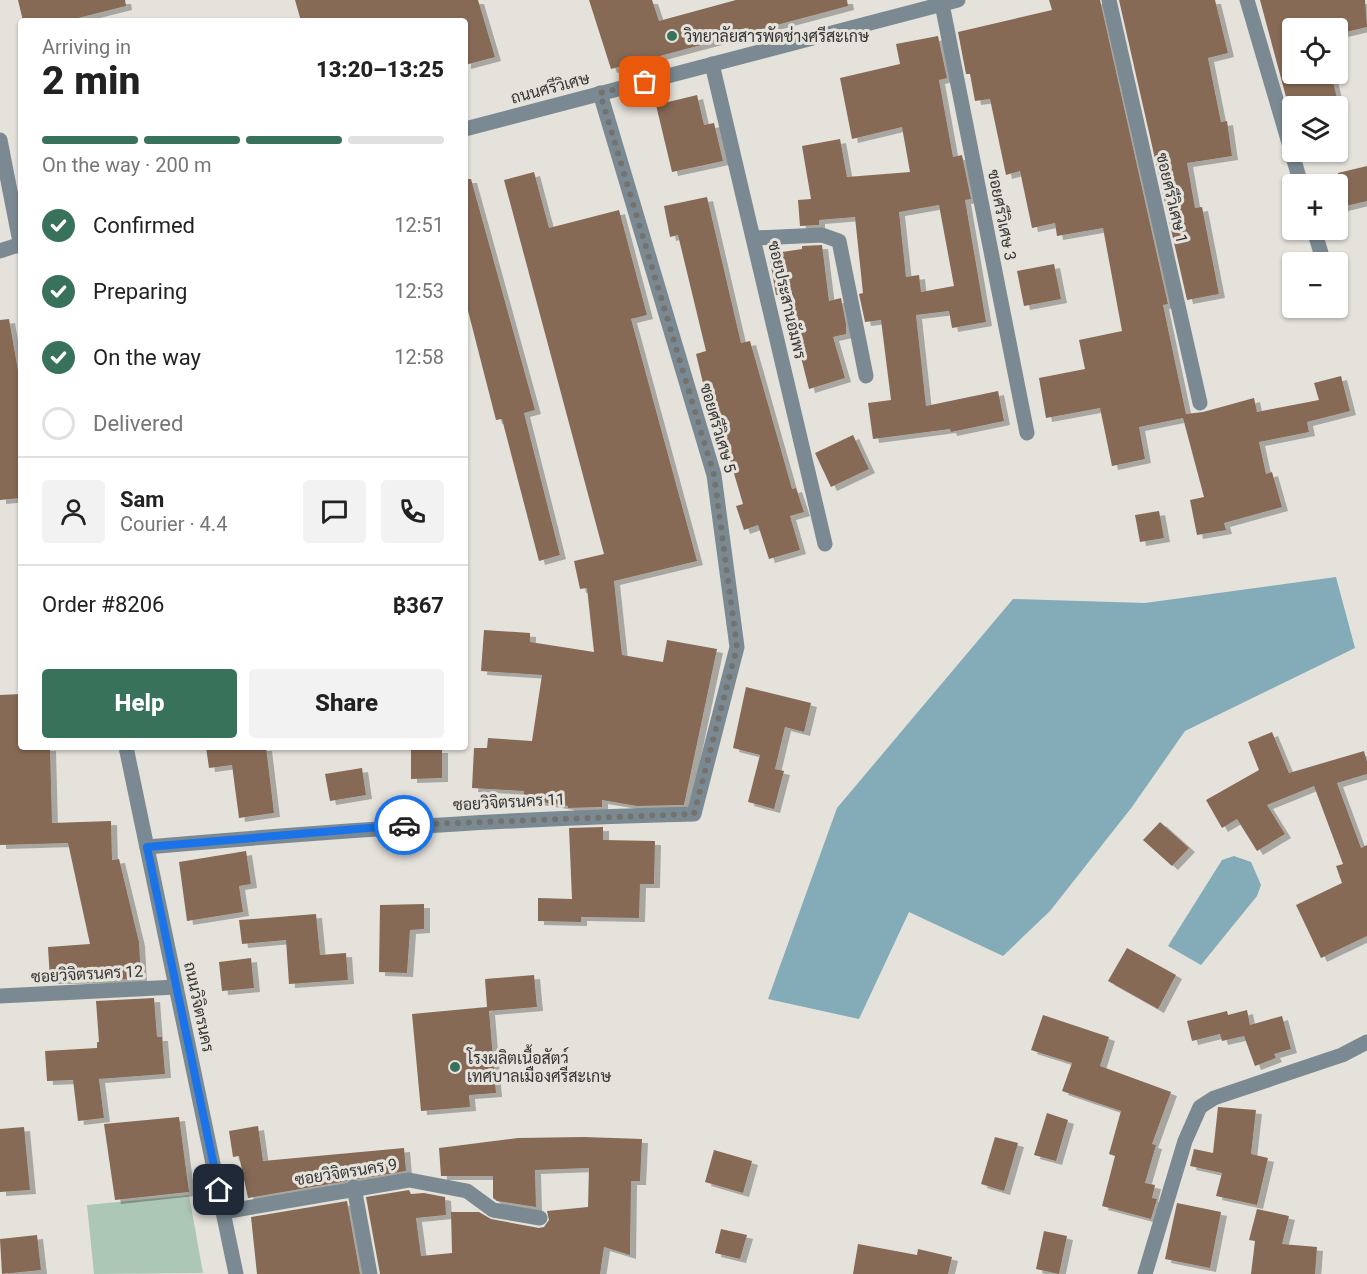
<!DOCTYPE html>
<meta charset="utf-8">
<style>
body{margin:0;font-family:Roboto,Sarabun,sans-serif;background:#f2f2f2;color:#222;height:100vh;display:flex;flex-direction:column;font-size:22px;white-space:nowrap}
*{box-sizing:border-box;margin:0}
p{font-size:20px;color:#767676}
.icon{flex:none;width:33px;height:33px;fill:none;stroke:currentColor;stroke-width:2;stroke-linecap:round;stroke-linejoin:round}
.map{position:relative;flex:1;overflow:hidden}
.details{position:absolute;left:18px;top:18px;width:450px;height:732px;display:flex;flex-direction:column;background:#fff;border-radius:6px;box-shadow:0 2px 4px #0004}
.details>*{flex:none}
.buttons{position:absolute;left:1282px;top:18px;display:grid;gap:12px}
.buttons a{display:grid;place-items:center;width:66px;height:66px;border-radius:6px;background:#fff;box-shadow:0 2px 4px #0004;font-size:30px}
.pin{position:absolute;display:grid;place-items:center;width:51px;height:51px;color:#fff;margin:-26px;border-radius:12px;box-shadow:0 3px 9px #0006}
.courier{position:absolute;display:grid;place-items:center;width:60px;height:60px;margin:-30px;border:4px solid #1a73e8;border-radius:50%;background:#fff;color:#222;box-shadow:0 2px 8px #0007}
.head em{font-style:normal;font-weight:800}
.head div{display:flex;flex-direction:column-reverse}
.head{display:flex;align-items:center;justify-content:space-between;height:102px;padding:0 24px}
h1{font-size:39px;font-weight:800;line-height:45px}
.bar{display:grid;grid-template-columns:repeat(4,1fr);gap:9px 6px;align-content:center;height:72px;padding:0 24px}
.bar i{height:8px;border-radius:4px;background:#e0e0e0}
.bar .current{background:#39725a}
.bar p{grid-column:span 4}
.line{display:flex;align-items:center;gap:15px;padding:0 24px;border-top:2px solid #e0e0e0}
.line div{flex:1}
.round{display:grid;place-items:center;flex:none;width:63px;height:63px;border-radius:6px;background:#f2f2f2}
ol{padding:0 24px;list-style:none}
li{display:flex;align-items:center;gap:18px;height:66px}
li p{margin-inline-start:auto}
li .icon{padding:6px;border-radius:50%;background:#39725a;color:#fff;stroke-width:4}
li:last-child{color:#767676}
li i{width:33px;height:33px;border:3px solid #e0e0e0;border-radius:50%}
.button{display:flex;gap:12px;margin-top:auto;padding:12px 24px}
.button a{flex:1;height:69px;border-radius:6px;background:#39725a;color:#fff;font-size:24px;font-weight:800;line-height:69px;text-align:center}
.button a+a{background:#f2f2f2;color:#222}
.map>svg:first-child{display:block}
.green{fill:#adc7b7}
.water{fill:#83abb8}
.building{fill:#866a56;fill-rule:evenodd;filter:url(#shadow)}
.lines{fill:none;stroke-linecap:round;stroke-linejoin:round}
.minor{stroke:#7b8a92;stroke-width:15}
.done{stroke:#73726e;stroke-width:6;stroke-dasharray:0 10.8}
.route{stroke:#1a73e8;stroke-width:8}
.poi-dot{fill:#39725a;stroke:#e5e2dc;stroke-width:2}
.labels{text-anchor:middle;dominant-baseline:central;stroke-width:6;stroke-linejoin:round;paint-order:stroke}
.poi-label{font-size:16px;fill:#363533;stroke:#e5e2dc;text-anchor:start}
.street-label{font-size:16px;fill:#363533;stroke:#e5e2dc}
</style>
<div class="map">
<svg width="1367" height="1274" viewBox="0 0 1367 1274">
<defs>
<filter id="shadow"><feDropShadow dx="6" dy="4" stdDeviation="0" flood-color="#0004"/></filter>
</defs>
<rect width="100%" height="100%" fill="#e5e2dc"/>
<polygon class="green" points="189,1195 203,1273 94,1274 87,1205"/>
<g class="water">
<polygon points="1336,577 1355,648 1185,731 1132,807 1050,911 1003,956 909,912 859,1019 768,999 837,808 1013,599 1145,603"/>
<polygon points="1234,856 1251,862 1261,885 1257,896 1201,965 1168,946 1222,860"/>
</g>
<g class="building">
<polygon points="18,0 125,0 126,6 66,21 23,21"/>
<polygon points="295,0 478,0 495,57 465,65 465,21 301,21"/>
<polygon points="589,0 652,0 659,21 736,0 847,0 848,6 611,69"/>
<polygon points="1049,0 1100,0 1168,304 1163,305 1186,414 1203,412 1254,398 1257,412 1319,400 1314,383 1341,376 1350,411 1307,422 1309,432 1259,442 1266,474 1272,472 1282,507 1224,523 1226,530 1197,535 1190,500 1204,497 1183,418 1139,427 1145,459 1112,466 1100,408 1046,418 1039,378 1085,369 1079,340 1122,331 1103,228 1057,236 1055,223 1032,228 1020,171 1006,175 990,99 975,101 970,74 966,74 958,32 1052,10"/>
<polygon points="1119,0 1215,0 1228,53 1208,58 1221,122 1227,121 1232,156 1187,163 1195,208 1202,207 1219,294 1187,300"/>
<polygon points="1260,0 1365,0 1367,27 1338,34 1338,28 1293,28 1293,74 1331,74 1339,106 1289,108"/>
<path d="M938,36L947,78L939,80L953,157L962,155L971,199L965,200L986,322L952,328L949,311L916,315L926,406L998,391L1004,421L951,432L950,429L873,439L868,403L891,400L881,320L865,322L859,294L863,293L855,217L819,220V225L800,226L798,200L811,199L802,146L840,139L847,177L910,172L902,127L852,139L840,78L900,64L896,44ZM939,205L954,286L921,292L919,275L906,277L899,212Z"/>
<polygon points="697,95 704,125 714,123 723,161 672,172 656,105"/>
<polygon points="1367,166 1367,201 1338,208 1338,173"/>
<polygon points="534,172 549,228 619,210 647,315 631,319 697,561 614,581 622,655 663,662 667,640 717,649 684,805 637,806 602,800 602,807 568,808 568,806 523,799 524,791 472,788 474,748 487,748 488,738 532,741 542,675 481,671 484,630 530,633 530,642 594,652 587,588 580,589 574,561 604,554 504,180"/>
<polygon points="465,179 471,179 535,410 524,413 560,555 539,561 502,419 496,420 465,299"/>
<polygon points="707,197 741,343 750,341 792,489 796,488 804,512 790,516 800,550 769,559 758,525 744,530 736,506 743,504 725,443 718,445 696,354 706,351 678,235 670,237 664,206"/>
<polygon points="822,245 829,301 841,298 846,324 846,334 833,337 845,378 809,389 785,294 776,295 769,254 802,249 802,246"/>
<polygon points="1054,264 1061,299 1024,306 1017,271"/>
<polygon points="9,319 21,388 21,498 0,500 0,320"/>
<polygon points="853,435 869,469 831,487 815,453"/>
<polygon points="1159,511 1164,538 1140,542 1135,515"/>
<polygon points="746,687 811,703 804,732 785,727 775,769 784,771 774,809 748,802 760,755 733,748"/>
<polygon points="21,694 21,747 50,747 52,823 111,821 112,860 119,859 139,942 141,979 50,980 48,947 90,944 68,843 0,845 0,695"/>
<polygon points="1272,732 1289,773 1364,751 1367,762 1367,774 1337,783 1361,848 1367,845 1367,936 1321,958 1296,905 1342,883 1336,866 1343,864 1314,786 1267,805 1285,834 1257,851 1237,819 1222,828 1206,800 1259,770 1248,742"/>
<polygon points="206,747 266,747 274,813 239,818 232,765 209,768"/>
<polygon points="411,749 442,749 442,778 411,779"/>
<polygon points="362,768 366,795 330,801 325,774"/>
<polygon points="1160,822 1189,848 1172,866 1143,840"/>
<polygon points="603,827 603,840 655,841 654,884 640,884 639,918 581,917 581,922 538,921 538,898 572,899 569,828"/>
<polygon points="246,851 251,884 239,886 243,912 187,921 179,862"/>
<polygon points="424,904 424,929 410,930 407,973 379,972 380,905"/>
<polygon points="316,914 320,955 346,953 348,980 289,984 286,940 242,944 239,920"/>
<polygon points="1127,948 1176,975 1158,1009 1108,981"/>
<polygon points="251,958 254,988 222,991 219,962"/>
<polygon points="534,975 537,1007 489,1011 496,1093 469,1095 470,1107 421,1111 412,1014 487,1007 485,979"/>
<polygon points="154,998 157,1037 162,1037 165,1074 99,1079 104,1118 78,1121 73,1080 47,1081 45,1051 97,1048 97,1042 99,1042 96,1001"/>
<polygon points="1247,1010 1250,1025 1282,1016 1291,1049 1274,1054 1276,1058 1255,1066 1244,1036 1222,1041 1220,1034 1192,1041 1187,1021 1227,1011 1228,1015"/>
<polygon points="1043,1015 1109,1037 1100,1066 1171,1092 1152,1144 1156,1145 1145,1183 1155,1185 1152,1198 1157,1199 1151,1219 1102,1206 1115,1156 1109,1154 1121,1111 1062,1091 1072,1063 1031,1050"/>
<polygon points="1218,1107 1256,1110 1251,1154 1268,1158 1257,1205 1216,1196 1222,1173 1190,1166 1194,1149 1213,1153"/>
<polygon points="1047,1113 1068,1120 1056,1161 1034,1155"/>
<polygon points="179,1117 189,1192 115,1200 104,1124"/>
<polygon points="258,1126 263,1161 404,1148 406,1171 359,1179 353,1177 347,1181 248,1198 239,1156 233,1157 229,1131"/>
<polygon points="24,1127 30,1190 0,1192 0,1129"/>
<polygon points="584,1137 642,1139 640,1181 631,1181 630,1255 604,1247 600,1274 380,1274 366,1197 409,1190 411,1194 424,1193 445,1197 446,1215 416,1218 421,1256 452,1253 451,1212 479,1212 491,1219 539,1228 544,1227 549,1220 547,1211 588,1207 589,1168 535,1170 536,1207 497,1201 493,1198 493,1176 441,1176 439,1148 518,1138"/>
<polygon points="995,1137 1018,1143 1004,1191 981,1184"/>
<polygon points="714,1150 752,1161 743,1193 705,1182"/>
<polygon points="347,1201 360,1274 257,1274 251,1217"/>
<polygon points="1177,1203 1221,1212 1210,1268 1165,1259"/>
<polygon points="1257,1209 1289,1216 1282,1244 1317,1247 1315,1274 1251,1274 1255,1241 1249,1240"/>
<polygon points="721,1229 747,1235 740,1259 715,1253"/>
<polygon points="1044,1231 1067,1236 1059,1274 1036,1269"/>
<polygon points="37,1235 41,1270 2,1274 0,1239"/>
<polygon points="858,1244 917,1255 918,1249 952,1257 948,1274 853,1274"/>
</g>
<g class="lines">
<g class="minor">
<polyline points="1109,0 1200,403"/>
<polyline points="1247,0 1301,184"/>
<polyline points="942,4 1027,433"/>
<polyline points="712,64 825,544"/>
<polyline points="465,129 958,0"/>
<polyline points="0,140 21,247"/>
<polyline points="1314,230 1321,253"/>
<polyline points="754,238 822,235 839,241 866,376"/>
<polyline points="0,251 21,244"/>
<polyline points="126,747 236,1274"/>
<path d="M147,847C330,831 511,818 694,814L737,647L714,475L600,93"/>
<polyline points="0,996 176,987"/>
<polyline points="354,1187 370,1274"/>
<polyline points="223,1212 409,1180 467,1191 493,1210 540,1218"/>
<polyline points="1145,1274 1185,1141 1200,1107 1214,1098 1342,1055 1367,1042"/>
</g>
</g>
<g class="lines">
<polyline class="done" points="404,825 694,814 737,647 714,475 600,93 645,82"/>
<polyline class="route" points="219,1190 147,847 404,825"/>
</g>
<g class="poi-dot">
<circle cx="672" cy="36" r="6"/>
<circle cx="455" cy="1067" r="6"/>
</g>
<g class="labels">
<g class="poi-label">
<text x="684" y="36">วิทยาลัยสารพัดช่างศรีสะเกษ</text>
<text x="467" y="1058">โรงผลิตเนื้อสัตว์<tspan x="467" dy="18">เทศบาลเมืองศรีสะเกษ</tspan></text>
</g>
<g class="street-label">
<text transform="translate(550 88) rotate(-15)">ถนนศรีวิเศษ</text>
<text transform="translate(1172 198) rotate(77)">ซอยศรีวิเศษ 1</text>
<text transform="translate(1002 215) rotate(79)">ซอยศรีวิเศษ 3</text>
<text transform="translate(787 300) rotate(77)">ซอยประสานอัมพร</text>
<text transform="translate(718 428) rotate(74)">ซอยศรีวิเศษ 5</text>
<text transform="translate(509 802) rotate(-3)">ซอยวิจิตรนคร 11</text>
<text transform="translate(87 974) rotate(-3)">ซอยวิจิตรนคร 12</text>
<text transform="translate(199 1007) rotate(78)">ถนนวิจิตรนคร</text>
<text transform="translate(346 1172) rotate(-9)">ซอยวิจิตรนคร 9</text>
</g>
</g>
</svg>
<div class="buttons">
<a><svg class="icon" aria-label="locate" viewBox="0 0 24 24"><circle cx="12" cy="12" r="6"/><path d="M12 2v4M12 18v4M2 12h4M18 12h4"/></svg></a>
<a><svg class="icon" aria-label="layers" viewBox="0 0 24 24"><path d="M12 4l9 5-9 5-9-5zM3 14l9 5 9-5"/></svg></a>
<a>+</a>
<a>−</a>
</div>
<div class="pin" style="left:645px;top:82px;background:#ea580c"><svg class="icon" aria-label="bag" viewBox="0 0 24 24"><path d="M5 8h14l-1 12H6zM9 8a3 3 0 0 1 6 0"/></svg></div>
<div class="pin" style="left:219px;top:1190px;background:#1f2937"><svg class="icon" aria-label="home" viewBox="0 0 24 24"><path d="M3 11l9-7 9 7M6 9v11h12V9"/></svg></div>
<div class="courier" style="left:404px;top:825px"><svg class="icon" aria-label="car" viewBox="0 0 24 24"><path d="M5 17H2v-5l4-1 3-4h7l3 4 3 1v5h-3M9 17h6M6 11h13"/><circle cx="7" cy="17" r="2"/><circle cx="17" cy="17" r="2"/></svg></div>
<section class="details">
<div class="head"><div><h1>2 min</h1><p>Arriving in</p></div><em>13:20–13:25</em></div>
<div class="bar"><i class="current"></i><i class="current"></i><i class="current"></i><i></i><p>On the way · 200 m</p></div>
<ol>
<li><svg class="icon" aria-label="check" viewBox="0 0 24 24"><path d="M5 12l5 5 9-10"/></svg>Confirmed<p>12:51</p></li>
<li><svg class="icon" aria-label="check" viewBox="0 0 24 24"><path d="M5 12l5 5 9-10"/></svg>Preparing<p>12:53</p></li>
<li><svg class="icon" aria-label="check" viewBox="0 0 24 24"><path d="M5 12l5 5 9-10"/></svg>On the way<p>12:58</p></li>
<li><i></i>Delivered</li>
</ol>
<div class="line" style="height:108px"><a class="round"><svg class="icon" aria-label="person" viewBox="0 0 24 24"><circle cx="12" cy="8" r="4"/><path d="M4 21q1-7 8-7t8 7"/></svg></a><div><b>Sam</b><p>Courier · 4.4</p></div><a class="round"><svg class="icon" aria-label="chat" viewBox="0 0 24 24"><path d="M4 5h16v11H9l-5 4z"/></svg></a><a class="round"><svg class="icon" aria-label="phone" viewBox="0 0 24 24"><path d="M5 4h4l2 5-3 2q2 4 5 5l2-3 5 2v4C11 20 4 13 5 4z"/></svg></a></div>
<div class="line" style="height:78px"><div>Order #8206</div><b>฿367</b></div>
<div class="button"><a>Help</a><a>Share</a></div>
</section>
</div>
